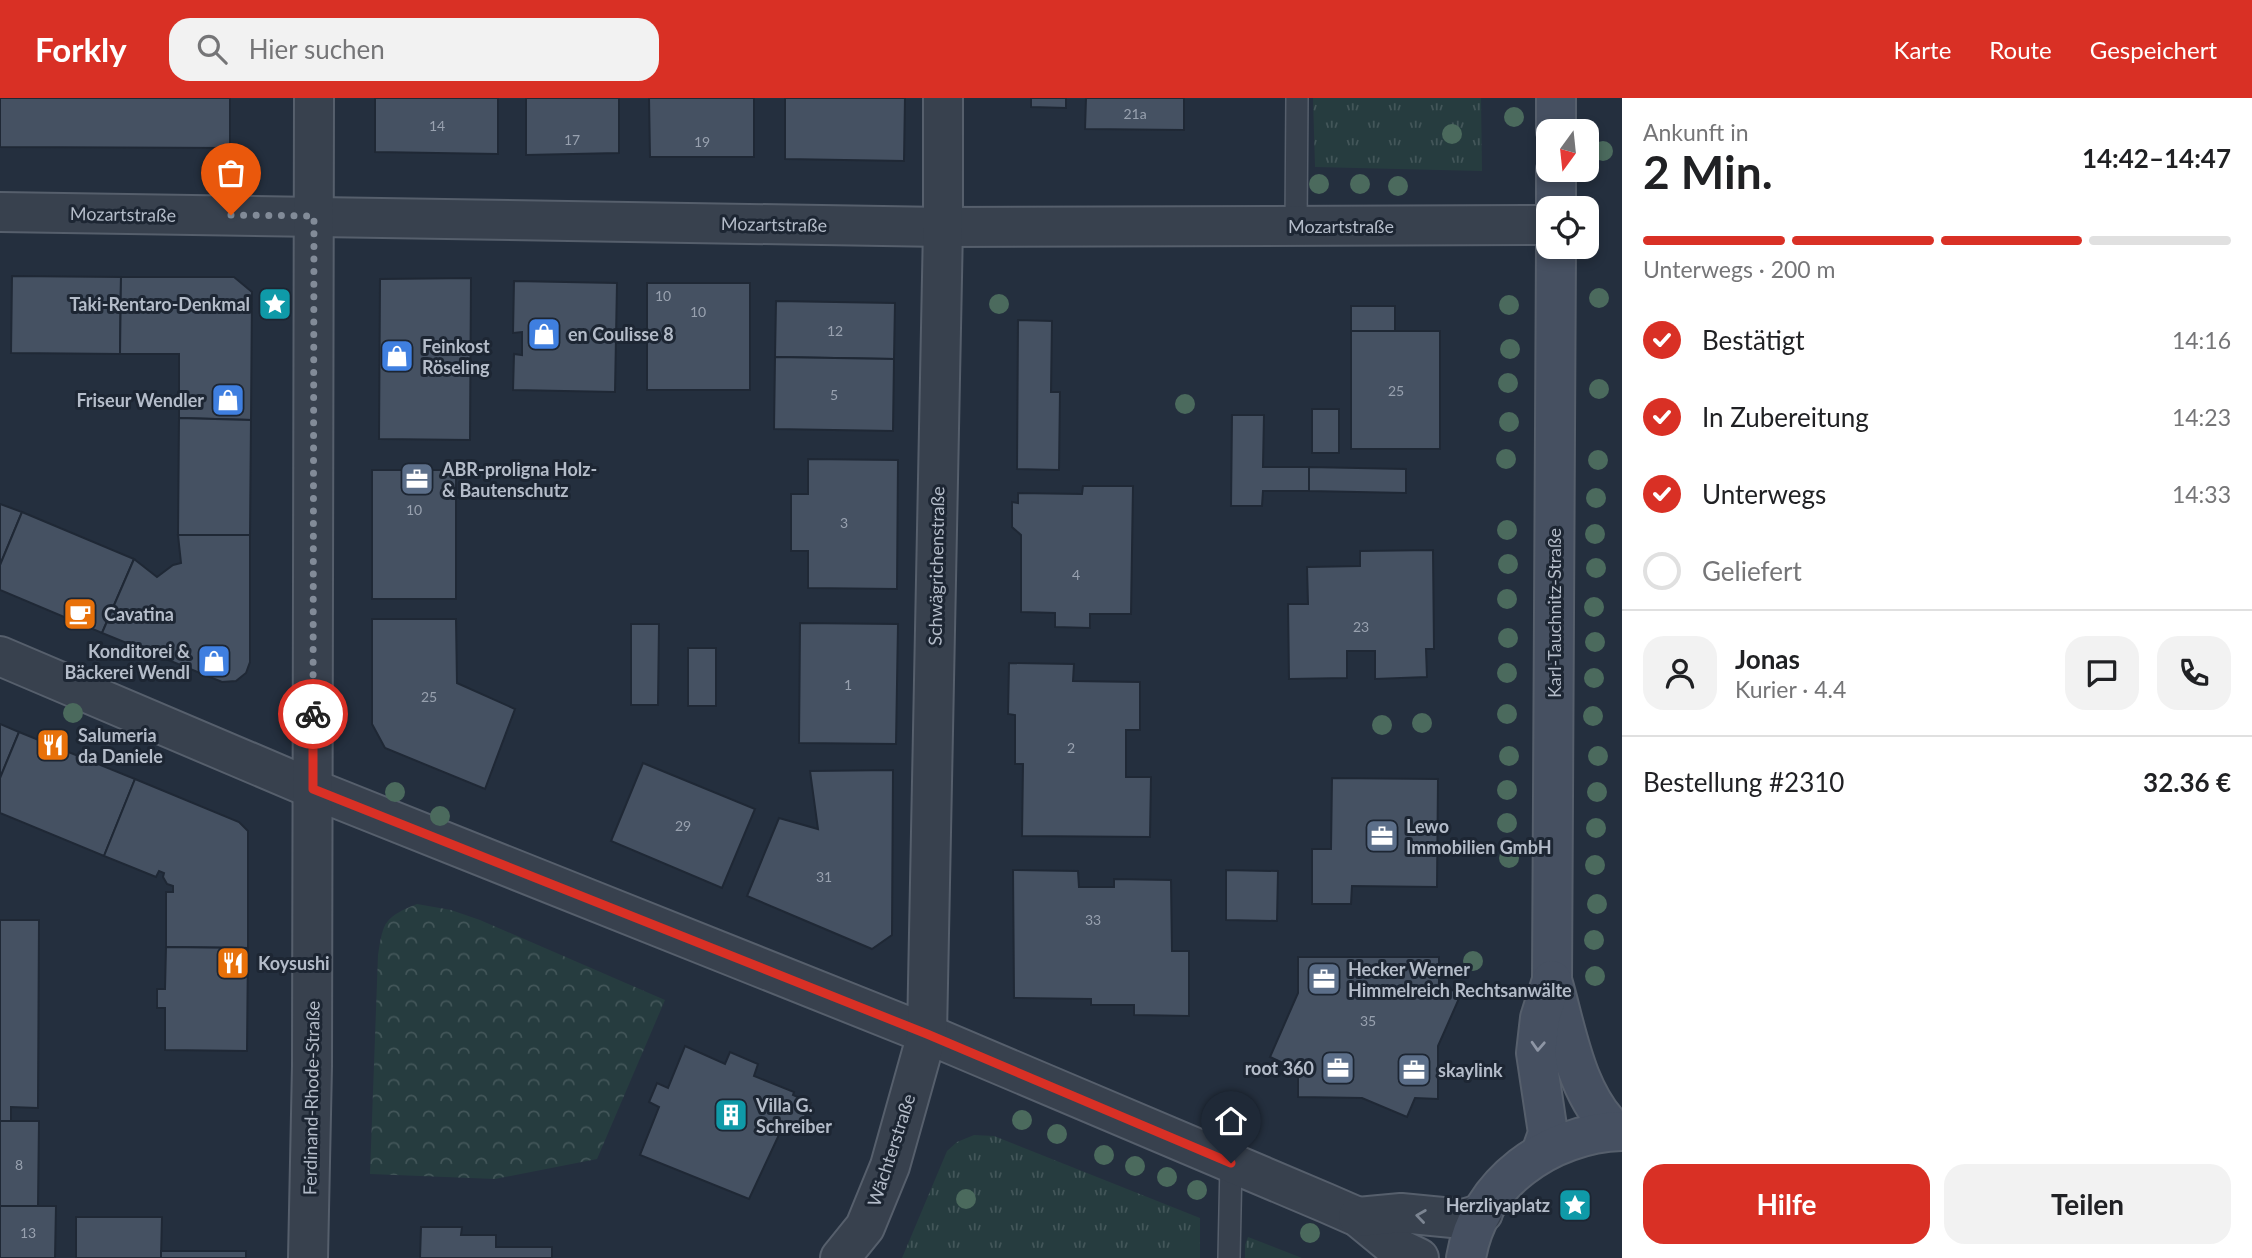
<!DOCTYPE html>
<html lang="de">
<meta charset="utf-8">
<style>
body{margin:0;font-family:Lato,sans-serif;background:#f2f2f2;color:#202124;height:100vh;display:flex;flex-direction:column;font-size:26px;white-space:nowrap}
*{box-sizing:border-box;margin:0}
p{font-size:23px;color:#757577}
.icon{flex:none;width:38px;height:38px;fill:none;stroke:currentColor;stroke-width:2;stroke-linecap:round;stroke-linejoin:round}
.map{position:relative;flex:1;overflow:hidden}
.sheet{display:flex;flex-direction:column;background:#fff;width:630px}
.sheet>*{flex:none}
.needle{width:46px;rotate:195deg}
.tools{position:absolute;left:1536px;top:21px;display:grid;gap:14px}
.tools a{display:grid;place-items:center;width:63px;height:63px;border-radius:14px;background:#fff;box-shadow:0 4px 10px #0003;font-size:35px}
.pin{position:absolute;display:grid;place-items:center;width:60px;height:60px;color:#fff;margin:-72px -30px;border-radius:50% 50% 50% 0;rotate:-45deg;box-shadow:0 0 7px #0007}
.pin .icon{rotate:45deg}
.courier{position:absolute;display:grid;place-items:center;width:70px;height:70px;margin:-35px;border:5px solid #d93025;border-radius:50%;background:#fff;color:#222;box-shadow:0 2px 9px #0007}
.overview em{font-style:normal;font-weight:700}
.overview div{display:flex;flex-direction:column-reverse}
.overview{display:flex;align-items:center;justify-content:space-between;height:119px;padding:0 21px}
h1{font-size:46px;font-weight:700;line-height:52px}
.bar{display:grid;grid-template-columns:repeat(4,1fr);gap:10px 7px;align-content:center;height:84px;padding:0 21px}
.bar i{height:9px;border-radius:5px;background:#e0e0e0}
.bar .on{background:#d93025}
.bar p{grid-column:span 4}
.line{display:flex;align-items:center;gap:18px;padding:0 21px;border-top:2px solid #e0e0e0}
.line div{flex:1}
.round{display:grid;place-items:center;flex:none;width:74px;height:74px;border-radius:21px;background:#f2f2f2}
ol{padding:0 21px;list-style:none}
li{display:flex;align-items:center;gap:21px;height:77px}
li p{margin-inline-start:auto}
li .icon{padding:7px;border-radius:50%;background:#d93025;color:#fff;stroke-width:4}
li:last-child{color:#757577}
li i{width:38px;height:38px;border:4px solid #e0e0e0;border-radius:50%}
.button{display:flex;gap:14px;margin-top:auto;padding:14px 21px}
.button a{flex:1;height:80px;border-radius:21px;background:#d93025;color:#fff;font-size:28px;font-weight:700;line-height:80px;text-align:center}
.button a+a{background:#f2f2f2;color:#202124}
header{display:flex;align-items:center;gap:42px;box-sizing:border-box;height:98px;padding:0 35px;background:#d93025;color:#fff}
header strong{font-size:33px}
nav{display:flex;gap:38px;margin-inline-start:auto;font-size:24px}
.search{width:490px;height:63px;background:#f2f2f2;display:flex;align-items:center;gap:18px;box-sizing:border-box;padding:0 24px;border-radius:21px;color:#757577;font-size:26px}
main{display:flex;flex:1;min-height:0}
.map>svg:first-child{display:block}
.grass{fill:url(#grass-tufts)}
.forest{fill:url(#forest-crowns)}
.building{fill:#455162;stroke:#1f2835;stroke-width:2}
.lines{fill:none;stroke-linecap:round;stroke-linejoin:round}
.service-casing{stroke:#565f6c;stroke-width:24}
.minor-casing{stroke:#565f6c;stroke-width:42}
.secondary-casing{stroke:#565f6c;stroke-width:42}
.service{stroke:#38414e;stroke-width:21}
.minor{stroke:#38414e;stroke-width:38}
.secondary{stroke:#465061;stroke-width:38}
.tree{fill:#4b6a5d}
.oneway{stroke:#8e96a5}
.oneway2{stroke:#7c8592}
.done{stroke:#828b98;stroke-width:7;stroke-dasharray:0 12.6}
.route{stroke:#d93025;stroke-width:9}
.labels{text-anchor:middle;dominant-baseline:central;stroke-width:6;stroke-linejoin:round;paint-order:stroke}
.number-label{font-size:14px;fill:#98a1af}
.street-label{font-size:18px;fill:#b4bcc9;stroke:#1d2633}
.poi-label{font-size:18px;font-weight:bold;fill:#b4bcc9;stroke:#1d2633;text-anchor:start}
</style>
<header>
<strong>Forkly</strong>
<div class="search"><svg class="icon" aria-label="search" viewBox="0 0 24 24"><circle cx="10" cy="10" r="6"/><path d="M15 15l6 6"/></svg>Hier suchen</div>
<nav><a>Karte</a><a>Route</a><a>Gespeichert</a></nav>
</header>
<main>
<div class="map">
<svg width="1622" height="1160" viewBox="0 0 1622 1160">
<defs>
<pattern id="grass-tufts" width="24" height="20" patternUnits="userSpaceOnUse" patternTransform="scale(1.75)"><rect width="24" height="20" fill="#263c3f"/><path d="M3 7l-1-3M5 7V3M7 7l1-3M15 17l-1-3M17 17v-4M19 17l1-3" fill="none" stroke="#435659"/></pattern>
<pattern id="forest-crowns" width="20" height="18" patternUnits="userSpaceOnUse" patternTransform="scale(1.75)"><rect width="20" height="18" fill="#263c3f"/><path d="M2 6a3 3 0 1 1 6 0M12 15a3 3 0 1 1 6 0" fill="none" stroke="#435659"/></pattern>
</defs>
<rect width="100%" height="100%" fill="#242f3e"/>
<g class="grass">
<polygon points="1313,0 1481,0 1482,73 1315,69"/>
<polygon points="974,1037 994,1038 1200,1120 1200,1160 902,1160 947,1053 957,1044"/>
<polygon points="1248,1139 1302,1160 1245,1160 1245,1147"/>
</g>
<path class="forest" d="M417,806L451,812L480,822L665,902L597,1061L495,1081L370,1076L378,857C383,823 385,819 417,806Z"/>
<g class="building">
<polygon points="0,0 230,0 230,50 0,49"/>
<polygon points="375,0 498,0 498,56 375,54"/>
<polygon points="526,0 619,0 619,55 526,57"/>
<polygon points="649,0 754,0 754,59 650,59"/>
<polygon points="785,0 905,0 904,63 785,61"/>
<polygon points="1031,0 1066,0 1066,10 1031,9"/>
<polygon points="1086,0 1184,0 1184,32 1085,31"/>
<polygon points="12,178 121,179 120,256 11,255"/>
<polygon points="121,179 234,179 252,194 251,322 179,320 179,256 120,256"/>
<polygon points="471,180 470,342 379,341 380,181"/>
<polygon points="514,183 617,185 615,294 513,292 514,256 522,257 522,234 513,235"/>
<rect x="647" y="185" width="103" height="107"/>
<polygon points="776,203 895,205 894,261 775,259"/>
<rect x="1351" y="208" width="44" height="25"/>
<polygon points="1018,222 1052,223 1051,294 1060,294 1059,372 1017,371"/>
<rect x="1351" y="233" width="89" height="118"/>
<polygon points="775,259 894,261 893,333 774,331"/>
<rect x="1312" y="311" width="27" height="44"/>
<polygon points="1232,317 1264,317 1263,369 1309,369 1309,393 1263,393 1262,408 1231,408"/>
<polygon points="179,320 251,322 250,437 178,437"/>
<polygon points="808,361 898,362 897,491 808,490 808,453 791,453 791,396 808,396"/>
<polygon points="1309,369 1406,371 1406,395 1309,393"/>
<rect x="372" y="372" width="84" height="129"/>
<polygon points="1083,388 1133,388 1131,516 1090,516 1090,530 1055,529 1055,515 1021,514 1021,437 1012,429 1012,404 1018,405 1018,395 1082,396"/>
<polygon points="0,406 22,414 0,467"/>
<polygon points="22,414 134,461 102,535 0,492 0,467"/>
<polygon points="178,437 250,437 250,564 246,575 236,583 222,584 102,535 134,461 157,479 173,467 181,465"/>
<polygon points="1433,452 1434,551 1426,551 1427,579 1375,581 1375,553 1347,553 1347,580 1289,581 1288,506 1308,506 1307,469 1360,468 1360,453"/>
<polygon points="372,521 456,521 457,585 515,611 485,691 385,650 372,626"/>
<polygon points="800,525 898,526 896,646 799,645"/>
<polygon points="631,526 659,526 658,607 631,607"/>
<rect x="688" y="550" width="28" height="58"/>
<polygon points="1009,565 1074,566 1073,583 1140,584 1140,632 1126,632 1126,679 1151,679 1150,739 1022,738 1023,666 1015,666 1015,617 1008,616"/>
<polygon points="0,626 19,634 0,680"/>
<polygon points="19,634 135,681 104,758 0,715 0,680"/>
<polygon points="643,665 755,711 722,790 611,743"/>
<polygon points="893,672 892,837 872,851 747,798 779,720 818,731 810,673"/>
<polygon points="1332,680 1438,681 1437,789 1352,788 1351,806 1312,806 1312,751 1331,751"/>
<polygon points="135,681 239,724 248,733 248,850 166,849 166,794 173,794 173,788 167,786 163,779 164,775 159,773 156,779 104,758"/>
<polygon points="1013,772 1078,773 1079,789 1114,789 1114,781 1171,782 1172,853 1189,853 1189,918 1134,917 1134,907 1091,907 1091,901 1014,900"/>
<polygon points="1226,772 1278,773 1277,823 1226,822"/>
<polygon points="0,822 39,822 38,1010 11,1009 11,1023 0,1023"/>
<polygon points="166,849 248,850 247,953 165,952 165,910 157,910 157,891 165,891"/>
<polygon points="1298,859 1439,859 1439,886 1461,896 1438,948 1438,1001 1415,1000 1407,1019 1362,1000 1298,999 1298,972 1270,959 1298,895"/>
<polygon points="685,948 725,966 730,954 758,966 754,978 794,994 793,997 811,1005 799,1032 784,1026 749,1101 640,1057 659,1009 649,1004 657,985 668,990"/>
<polygon points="0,1023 39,1023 38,1108 0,1108"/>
<polygon points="0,1108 56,1108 55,1160 0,1160"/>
<polygon points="76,1119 162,1119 161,1160 76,1160"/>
<polygon points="421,1129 462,1129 461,1137 496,1137 496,1149 552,1149 552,1160 420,1160"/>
<rect x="161" y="1153" width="85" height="7"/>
</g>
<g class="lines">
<defs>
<g id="service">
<polyline points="1296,128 1297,0"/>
<polyline points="1229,1160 1231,1065"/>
</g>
<g id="minor">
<polyline points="0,114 943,129 1549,127"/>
<polyline points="0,558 313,691 927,936 1326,1105 1358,1119 1392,1147 1419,1160"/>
<polyline points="1358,1119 1401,1115 1463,1121 1483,1115"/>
<polyline points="308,1160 312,968 314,0"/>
<polyline points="840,1160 865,1129 890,1068 927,936 943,129 943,0"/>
</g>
<g id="secondary">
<polyline points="1556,33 1556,0"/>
<polyline points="1556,110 1556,72"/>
<path d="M1556,149L1552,882C1567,933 1575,995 1615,1033"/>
<polyline points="1541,1055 1548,1035 1536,955 1540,920 1552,882"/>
<path d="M1466,1160C1478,1085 1550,1035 1622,1033"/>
</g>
</defs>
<use href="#service" class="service-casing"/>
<use href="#minor" class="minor-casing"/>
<use href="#secondary" class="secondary-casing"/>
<use href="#service" class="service"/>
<use href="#minor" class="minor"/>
<use href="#secondary" class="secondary"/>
</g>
<g class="tree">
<circle cx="1514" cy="19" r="10"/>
<circle cx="1452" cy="36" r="10"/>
<circle cx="1603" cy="53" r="10"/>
<circle cx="1319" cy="86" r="10"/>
<circle cx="1360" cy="86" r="10"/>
<circle cx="1398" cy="88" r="10"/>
<circle cx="1599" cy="200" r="10"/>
<circle cx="999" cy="206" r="10"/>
<circle cx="1509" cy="207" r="10"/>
<circle cx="1510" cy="251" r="10"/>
<circle cx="1508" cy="285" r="10"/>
<circle cx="1599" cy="291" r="10"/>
<circle cx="1185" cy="306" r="10"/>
<circle cx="1509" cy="324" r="10"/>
<circle cx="1506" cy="361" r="10"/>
<circle cx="1598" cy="362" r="10"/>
<circle cx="1596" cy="400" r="10"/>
<circle cx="1507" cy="432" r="10"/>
<circle cx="1595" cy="436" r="10"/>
<circle cx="1508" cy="466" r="10"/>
<circle cx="1596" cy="470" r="10"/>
<circle cx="1507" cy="501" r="10"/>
<circle cx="1594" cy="509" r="10"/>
<circle cx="1508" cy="540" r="10"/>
<circle cx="1595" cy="544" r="10"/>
<circle cx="1507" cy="575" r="10"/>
<circle cx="1594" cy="580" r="10"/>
<circle cx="73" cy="615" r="10"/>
<circle cx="1507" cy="616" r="10"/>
<circle cx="1593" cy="618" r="10"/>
<circle cx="1422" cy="625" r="10"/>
<circle cx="1382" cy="627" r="10"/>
<circle cx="1509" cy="658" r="10"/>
<circle cx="1598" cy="658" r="10"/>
<circle cx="1507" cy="692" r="10"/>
<circle cx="395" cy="694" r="10"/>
<circle cx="1597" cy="694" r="10"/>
<circle cx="440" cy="718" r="10"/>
<circle cx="1507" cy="725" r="10"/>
<circle cx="1596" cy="730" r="10"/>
<circle cx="1509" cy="760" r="10"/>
<circle cx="1595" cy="767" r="10"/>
<circle cx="1597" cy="806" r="10"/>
<circle cx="1594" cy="842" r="10"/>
<circle cx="1473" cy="863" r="10"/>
<circle cx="1595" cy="878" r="10"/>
<circle cx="1022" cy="1022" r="10"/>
<circle cx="1057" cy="1036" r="10"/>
<circle cx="1104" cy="1057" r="10"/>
<circle cx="1135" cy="1068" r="10"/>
<circle cx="1167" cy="1079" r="10"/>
<circle cx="1197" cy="1092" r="10"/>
<circle cx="966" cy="1101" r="10"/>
<circle cx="1310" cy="1135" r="10"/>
</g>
<defs><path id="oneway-chevron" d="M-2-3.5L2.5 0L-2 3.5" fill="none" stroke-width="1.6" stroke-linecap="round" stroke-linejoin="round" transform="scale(1.75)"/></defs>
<use class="oneway" href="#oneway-chevron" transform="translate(1538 948) rotate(93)"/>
<use class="oneway2" href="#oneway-chevron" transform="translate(1421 1118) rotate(-172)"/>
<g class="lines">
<polyline class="done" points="231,117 314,118 313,616"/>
<polyline class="route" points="313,616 313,691 927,936 1231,1065"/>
</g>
<defs>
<symbol id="sight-square" viewBox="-11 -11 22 22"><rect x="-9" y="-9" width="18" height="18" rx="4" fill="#0f9aa8" stroke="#1d2633"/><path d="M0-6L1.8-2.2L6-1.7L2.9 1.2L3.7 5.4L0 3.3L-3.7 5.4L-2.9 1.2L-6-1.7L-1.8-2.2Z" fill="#fff"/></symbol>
<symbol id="shop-square" viewBox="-11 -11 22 22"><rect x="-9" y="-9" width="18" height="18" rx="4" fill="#3f7fe0" stroke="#1d2633"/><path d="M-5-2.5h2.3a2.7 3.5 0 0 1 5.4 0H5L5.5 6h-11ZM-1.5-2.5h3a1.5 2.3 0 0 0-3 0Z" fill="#fff"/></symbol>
<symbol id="office-square" viewBox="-11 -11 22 22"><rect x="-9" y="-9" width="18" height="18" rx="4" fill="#5c6f8a" stroke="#1d2633"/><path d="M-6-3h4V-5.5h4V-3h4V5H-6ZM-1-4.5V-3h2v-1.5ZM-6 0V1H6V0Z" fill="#fff"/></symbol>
<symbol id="cafe-square" viewBox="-11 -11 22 22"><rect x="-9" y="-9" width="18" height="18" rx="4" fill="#e8710a" stroke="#1d2633"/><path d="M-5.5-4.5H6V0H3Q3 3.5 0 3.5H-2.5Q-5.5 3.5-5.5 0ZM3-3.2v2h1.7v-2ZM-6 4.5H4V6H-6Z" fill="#fff"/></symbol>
<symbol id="restaurant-square" viewBox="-11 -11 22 22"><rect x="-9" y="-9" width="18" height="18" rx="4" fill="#e8710a" stroke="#1d2633"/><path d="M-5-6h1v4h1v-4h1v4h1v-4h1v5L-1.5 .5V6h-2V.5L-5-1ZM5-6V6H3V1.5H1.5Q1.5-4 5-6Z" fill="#fff"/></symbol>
<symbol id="building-square" viewBox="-11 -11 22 22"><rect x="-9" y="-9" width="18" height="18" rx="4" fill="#0f9aa8" stroke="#1d2633"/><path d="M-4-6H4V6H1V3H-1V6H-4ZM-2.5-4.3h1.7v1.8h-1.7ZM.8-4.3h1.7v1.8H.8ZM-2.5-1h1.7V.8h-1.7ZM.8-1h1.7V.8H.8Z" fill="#fff"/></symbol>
</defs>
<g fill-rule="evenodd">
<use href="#sight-square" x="256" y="187" width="38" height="38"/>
<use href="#shop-square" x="525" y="217" width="38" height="38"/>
<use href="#shop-square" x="378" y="239" width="38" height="38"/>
<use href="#shop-square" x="209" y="283" width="38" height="38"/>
<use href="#office-square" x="398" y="362" width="38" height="38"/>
<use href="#cafe-square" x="61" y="497" width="38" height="38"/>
<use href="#shop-square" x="195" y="544" width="38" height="38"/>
<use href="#restaurant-square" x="34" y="628" width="38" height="38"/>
<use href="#office-square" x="1363" y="719" width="38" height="38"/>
<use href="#restaurant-square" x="214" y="846" width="38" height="38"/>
<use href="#office-square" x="1305" y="862" width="38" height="38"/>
<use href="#office-square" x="1319" y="951" width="38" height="38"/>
<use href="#office-square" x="1395" y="953" width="38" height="38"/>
<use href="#building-square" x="712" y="998" width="38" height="38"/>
<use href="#sight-square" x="1556" y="1088" width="38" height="38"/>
</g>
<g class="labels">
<g class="number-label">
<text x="1135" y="15">21a</text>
<text x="437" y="27">14</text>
<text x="572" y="41">17</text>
<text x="702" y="43">19</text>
<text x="663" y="197">10</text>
<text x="698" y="213">10</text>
<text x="835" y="232">12</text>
<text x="1396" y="292">25</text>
<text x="834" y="296">5</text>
<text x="414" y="411">10</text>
<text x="844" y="424">3</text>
<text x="1076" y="476">4</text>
<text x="1361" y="528">23</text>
<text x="848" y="586">1</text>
<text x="429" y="598">25</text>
<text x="1071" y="649">2</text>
<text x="683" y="727">29</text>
<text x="824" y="778">31</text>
<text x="1093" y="821">33</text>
<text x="1368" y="922">35</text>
<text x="19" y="1066">8</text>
<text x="28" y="1134">13</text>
</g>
<g class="street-label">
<text transform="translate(123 116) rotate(1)">Mozartstraße</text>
<text transform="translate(774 126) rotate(1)">Mozartstraße</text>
<text x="1341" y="128">Mozartstraße</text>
<text transform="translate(936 468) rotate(-89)">Schwägrichenstraße</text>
<text transform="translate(1554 515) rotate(-90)">Karl-Tauchnitz-Straße</text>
<text transform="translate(311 1000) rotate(-89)">Ferdinand-Rhode-Straße</text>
<text transform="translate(891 1052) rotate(-72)">Wächterstraße</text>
</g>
<g class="poi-label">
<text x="250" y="206" text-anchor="end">Taki-Rentaro-Denkmal</text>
<text x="568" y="236">en Coulisse 8</text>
<text x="422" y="248">Feinkost<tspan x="422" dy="21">Röseling</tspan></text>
<text x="204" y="302" text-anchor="end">Friseur Wendler</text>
<text x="442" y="371">ABR-proligna Holz-<tspan x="442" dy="21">&amp; Bautenschutz</tspan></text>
<text x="104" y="516">Cavatina</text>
<text x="190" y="553" text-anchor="end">Konditorei &amp;<tspan x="190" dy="21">Bäckerei Wendl</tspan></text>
<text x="78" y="637">Salumeria<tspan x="78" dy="21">da Daniele</tspan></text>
<text x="1406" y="728">Lewo<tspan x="1406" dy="21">Immobilien GmbH</tspan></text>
<text x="258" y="865">Koysushi</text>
<text x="1348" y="871">Hecker Werner<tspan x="1348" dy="21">Himmelreich Rechtsanwälte</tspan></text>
<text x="1314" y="970" text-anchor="end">root 360</text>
<text x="1438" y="972">skaylink</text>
<text x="756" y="1007">Villa G.<tspan x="756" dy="21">Schreiber</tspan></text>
<text x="1550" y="1107" text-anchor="end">Herzliyaplatz</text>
</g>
</g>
</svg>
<div class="tools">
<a><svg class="needle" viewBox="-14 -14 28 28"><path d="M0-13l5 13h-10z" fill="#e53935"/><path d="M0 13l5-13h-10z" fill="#757577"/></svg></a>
<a><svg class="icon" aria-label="locate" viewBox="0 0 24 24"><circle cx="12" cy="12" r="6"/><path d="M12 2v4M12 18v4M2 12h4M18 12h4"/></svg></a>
</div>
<div class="pin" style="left:231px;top:117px;background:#ea580c"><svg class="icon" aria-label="bag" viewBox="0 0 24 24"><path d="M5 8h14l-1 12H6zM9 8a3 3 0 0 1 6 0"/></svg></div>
<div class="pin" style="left:1231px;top:1065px;background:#1f2937"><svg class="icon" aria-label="home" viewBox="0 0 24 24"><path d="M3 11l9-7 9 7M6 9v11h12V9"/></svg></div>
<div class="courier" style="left:313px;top:616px"><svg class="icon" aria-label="bike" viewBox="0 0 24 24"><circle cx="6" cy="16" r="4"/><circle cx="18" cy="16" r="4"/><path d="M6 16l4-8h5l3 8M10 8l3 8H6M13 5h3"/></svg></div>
</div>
<section class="sheet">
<div class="overview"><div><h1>2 Min.</h1><p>Ankunft in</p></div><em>14:42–14:47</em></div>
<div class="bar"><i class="on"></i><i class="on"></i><i class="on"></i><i></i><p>Unterwegs · 200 m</p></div>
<ol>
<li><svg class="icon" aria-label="check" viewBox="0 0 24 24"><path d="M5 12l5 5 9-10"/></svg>Bestätigt<p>14:16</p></li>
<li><svg class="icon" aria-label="check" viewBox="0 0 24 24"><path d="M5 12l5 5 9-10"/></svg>In Zubereitung<p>14:23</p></li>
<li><svg class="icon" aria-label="check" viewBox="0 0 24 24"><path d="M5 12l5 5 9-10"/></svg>Unterwegs<p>14:33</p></li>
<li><i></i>Geliefert</li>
</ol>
<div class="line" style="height:126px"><a class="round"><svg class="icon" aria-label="person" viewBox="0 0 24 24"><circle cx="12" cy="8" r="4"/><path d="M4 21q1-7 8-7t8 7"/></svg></a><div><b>Jonas</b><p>Kurier · 4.4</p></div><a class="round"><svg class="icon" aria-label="chat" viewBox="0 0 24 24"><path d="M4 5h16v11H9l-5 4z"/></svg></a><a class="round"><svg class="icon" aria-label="phone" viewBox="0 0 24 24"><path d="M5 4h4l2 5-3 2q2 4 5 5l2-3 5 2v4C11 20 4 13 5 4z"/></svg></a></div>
<div class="line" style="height:91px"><div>Bestellung #2310</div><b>32.36 €</b></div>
<div class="button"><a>Hilfe</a><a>Teilen</a></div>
</section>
</main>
